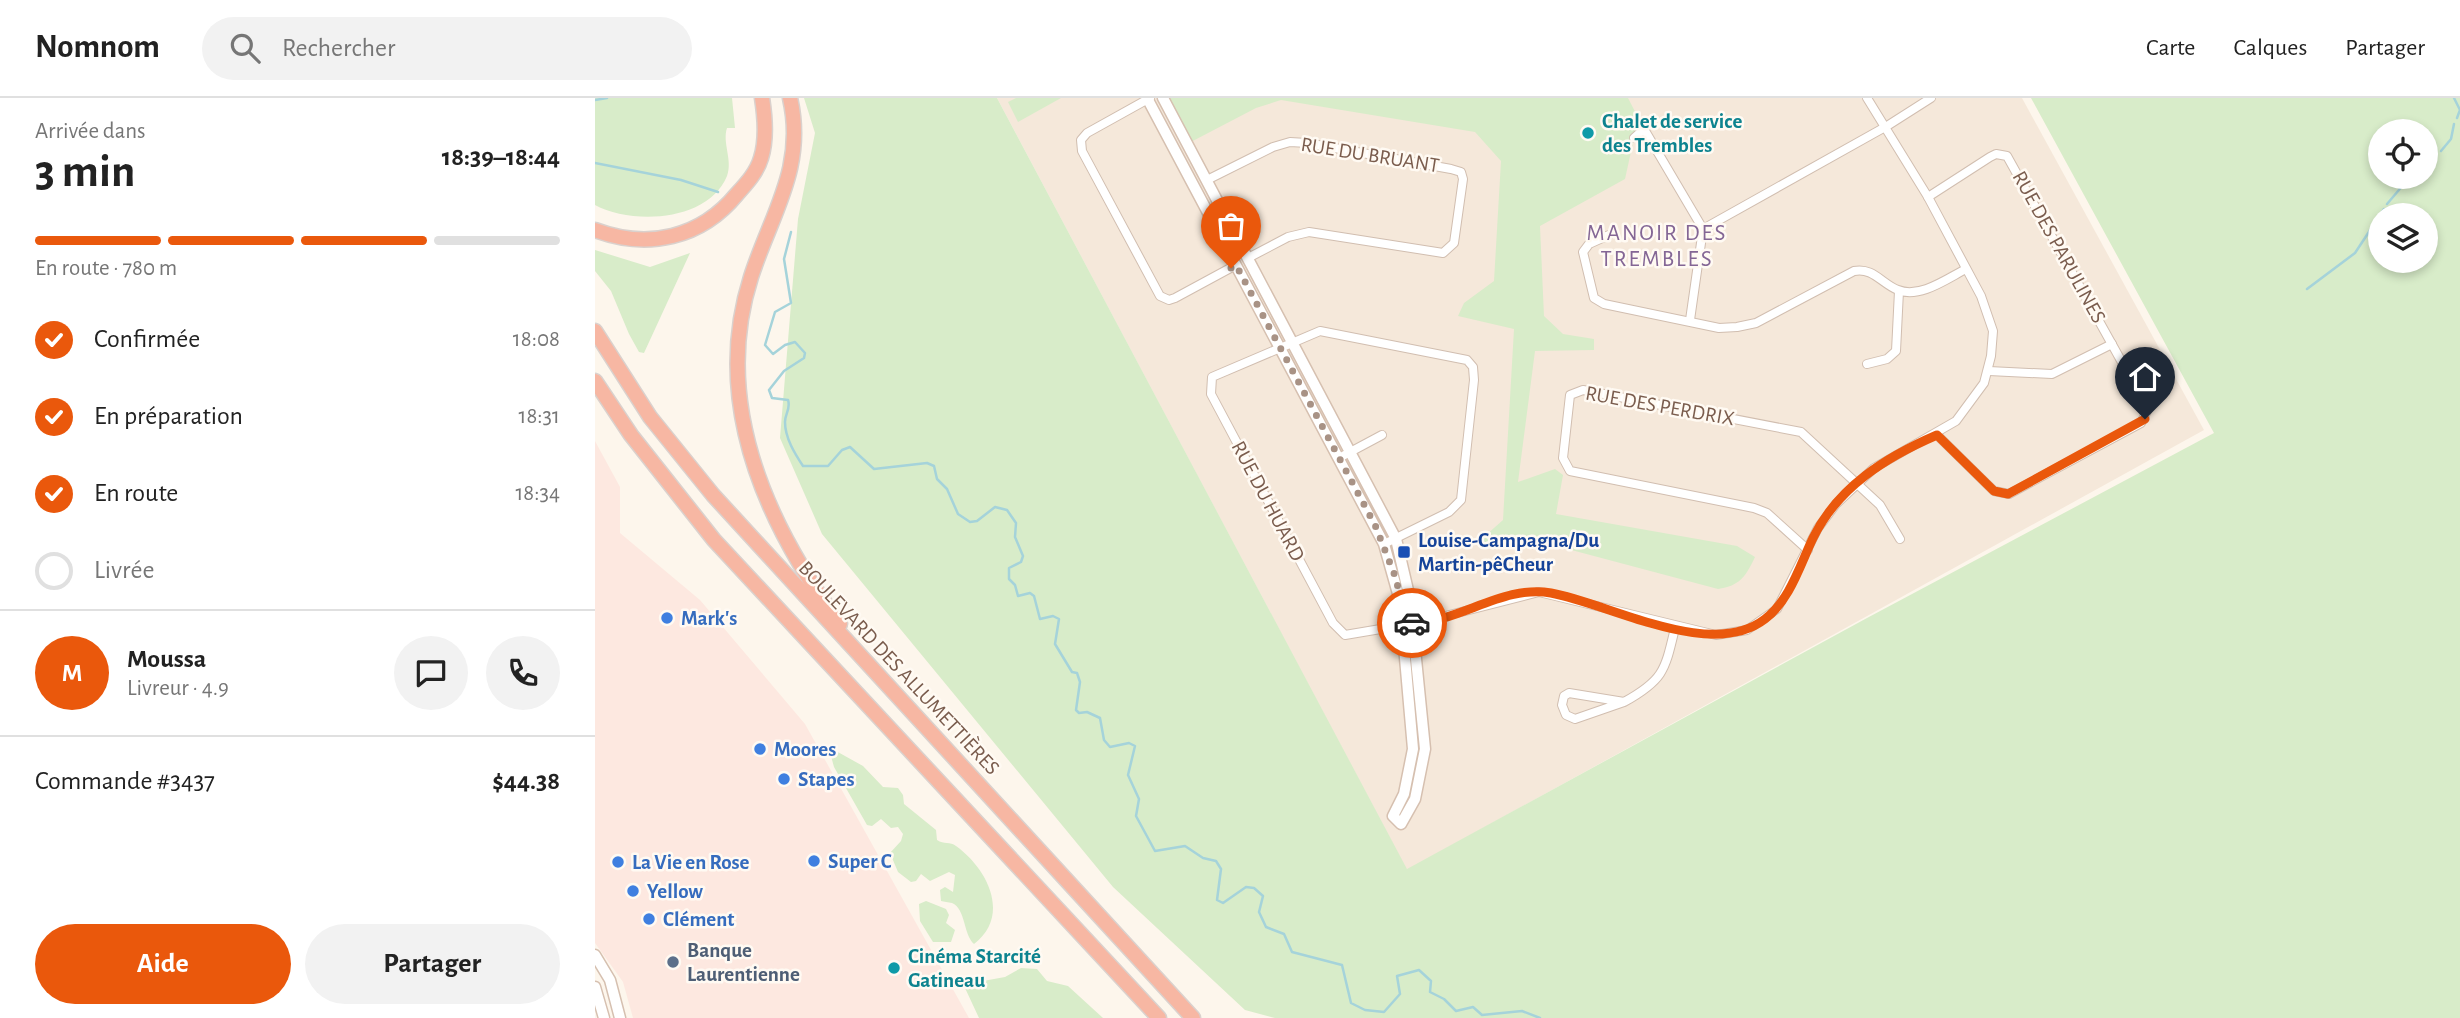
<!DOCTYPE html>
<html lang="fr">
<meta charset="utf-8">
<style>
body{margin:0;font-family:"Alegreya Sans",sans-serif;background:#f2f2f2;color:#222;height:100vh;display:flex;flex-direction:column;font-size:26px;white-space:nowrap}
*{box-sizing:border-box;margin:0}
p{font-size:23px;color:#767676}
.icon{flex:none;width:38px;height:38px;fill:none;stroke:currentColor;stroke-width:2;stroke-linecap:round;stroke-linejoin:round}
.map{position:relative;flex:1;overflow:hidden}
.drawer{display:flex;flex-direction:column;background:#fff;width:595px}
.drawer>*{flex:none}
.fabs{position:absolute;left:1773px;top:21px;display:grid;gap:14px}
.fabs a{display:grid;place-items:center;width:70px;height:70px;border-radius:50%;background:#fff;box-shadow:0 4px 10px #0003;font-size:35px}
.pin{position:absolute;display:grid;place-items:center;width:60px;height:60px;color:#fff;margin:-72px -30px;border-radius:50% 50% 50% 0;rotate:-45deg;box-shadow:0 0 7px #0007}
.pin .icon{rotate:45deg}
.courier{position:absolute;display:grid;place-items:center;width:70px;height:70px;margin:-35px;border:5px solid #ea580c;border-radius:50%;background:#fff;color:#222;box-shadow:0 2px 9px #0007}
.overview em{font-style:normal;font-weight:700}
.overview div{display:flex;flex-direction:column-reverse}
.overview{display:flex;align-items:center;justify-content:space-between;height:119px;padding:0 35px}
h1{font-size:46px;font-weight:700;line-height:52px}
.bar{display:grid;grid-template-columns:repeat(4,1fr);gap:10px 7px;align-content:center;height:84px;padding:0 35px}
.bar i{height:9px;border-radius:5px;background:#e0e0e0}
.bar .on{background:#ea580c}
.bar p{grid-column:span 4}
.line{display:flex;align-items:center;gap:18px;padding:0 35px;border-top:2px solid #e0e0e0}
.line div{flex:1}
.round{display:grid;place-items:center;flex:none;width:74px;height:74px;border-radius:37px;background:#f2f2f2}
ol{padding:0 35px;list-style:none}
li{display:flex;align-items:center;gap:21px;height:77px}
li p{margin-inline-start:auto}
li .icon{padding:7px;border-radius:50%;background:#ea580c;color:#fff;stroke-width:4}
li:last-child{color:#767676}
li i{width:38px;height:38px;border:4px solid #e0e0e0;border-radius:50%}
.cta{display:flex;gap:14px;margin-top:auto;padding:14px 35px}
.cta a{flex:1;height:80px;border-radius:42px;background:#ea580c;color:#fff;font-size:28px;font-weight:700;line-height:80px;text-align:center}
.cta a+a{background:#f2f2f2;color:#222}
header{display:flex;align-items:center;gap:42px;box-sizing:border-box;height:98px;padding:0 35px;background:#fff;border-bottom:2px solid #e0e0e0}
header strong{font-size:33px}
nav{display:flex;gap:38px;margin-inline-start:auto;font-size:24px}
.search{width:490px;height:63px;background:#f2f2f2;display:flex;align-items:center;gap:18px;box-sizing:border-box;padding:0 24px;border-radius:38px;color:#767676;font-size:26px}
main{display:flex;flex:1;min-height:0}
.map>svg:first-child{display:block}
.residential{fill:#f5e8da}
.commercial{fill:#fde8e0}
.green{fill:#d8ecc9;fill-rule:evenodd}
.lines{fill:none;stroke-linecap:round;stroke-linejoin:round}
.stream{stroke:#a5d3da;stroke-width:2.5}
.street-casing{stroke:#d1beb0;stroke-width:10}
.secondary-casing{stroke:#d6c0b0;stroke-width:13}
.highway-casing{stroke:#dad1cd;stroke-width:17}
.street{stroke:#fff;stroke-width:8}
.secondary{stroke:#fff;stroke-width:10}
.highway{stroke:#f7b7a3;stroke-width:14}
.done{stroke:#a89285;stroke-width:7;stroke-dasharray:0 12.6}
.route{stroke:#ea580c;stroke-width:9}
.culture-dot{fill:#0f9aa8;stroke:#fffaf3;stroke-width:2.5}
.transit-dot{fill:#1a4fb4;stroke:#fffaf3;stroke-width:2.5}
.shop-dot{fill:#3f7fe0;stroke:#fffaf3;stroke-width:2.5}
.service-dot{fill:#5c6f8a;stroke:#fffaf3;stroke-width:2.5}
.labels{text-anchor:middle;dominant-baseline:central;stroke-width:5;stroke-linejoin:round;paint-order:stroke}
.culture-label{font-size:21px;font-weight:bold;fill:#0d838f;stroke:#fffaf3;text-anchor:start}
.street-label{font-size:21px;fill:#7a5c4d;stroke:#fffaf3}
.transit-label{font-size:21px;font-weight:bold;fill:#164399;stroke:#fffaf3;text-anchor:start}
.shop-label{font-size:21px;font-weight:bold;fill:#366cbe;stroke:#fffaf3;text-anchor:start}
.service-label{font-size:21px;font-weight:bold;fill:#4e5e75;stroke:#fffaf3;text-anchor:start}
.neighbourhood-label{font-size:23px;letter-spacing:2px;fill:#846695;stroke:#fffaf3}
</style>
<header>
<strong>Nomnom</strong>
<div class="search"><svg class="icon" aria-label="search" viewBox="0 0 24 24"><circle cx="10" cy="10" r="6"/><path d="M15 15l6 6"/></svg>Rechercher</div>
<nav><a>Carte</a><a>Calques</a><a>Partager</a></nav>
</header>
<main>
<section class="drawer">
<div class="overview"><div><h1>3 min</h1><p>Arrivée dans</p></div><em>18:39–18:44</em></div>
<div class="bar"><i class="on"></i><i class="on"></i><i class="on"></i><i></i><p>En route · 780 m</p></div>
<ol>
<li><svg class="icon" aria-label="check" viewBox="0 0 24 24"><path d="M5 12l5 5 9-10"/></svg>Confirmée<p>18:08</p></li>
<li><svg class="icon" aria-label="check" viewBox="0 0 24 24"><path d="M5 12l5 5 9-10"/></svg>En préparation<p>18:31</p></li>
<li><svg class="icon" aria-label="check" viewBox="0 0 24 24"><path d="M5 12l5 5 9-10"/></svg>En route<p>18:34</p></li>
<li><i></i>Livrée</li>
</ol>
<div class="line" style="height:126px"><b class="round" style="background:#ea580c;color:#fff">M</b><div><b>Moussa</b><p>Livreur · 4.9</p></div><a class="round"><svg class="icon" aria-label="chat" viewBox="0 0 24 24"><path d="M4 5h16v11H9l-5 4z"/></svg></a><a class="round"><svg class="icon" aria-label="phone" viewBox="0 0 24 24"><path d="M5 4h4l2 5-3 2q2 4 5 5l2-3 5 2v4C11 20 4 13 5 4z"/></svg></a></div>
<div class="line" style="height:91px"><div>Commande #3437</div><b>$44.38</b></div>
<div class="cta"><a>Aide</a><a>Partager</a></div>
</section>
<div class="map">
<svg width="1865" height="920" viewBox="0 0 1865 920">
<rect width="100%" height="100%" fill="#fdf6ec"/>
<polygon class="residential" points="402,0 1427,0 1609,332 812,772"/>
<polygon class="commercial" points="0,343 25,389 25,435 105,502 210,626 374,920 38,920 28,884 0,845"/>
<g class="green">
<path d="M0,0H137L140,30H132C127,45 138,62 132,78C113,124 37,127 0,107Z"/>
<path d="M209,0H402L812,771L1272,520L1619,335L1436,0H1865V920H680L650,912L518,789L227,436L185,340L203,121L220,35ZM1785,33H1830V79H1785ZM1785,117H1830V163H1785Z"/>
<polygon points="421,0 466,0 423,24 413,4"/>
<path d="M568,0H1033L1049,31L1039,40L1030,81L945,128L949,218L968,236L999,241V252L940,253L923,384L960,371L968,377L961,416L1142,448L1160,459C1151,478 1145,488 1123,491L935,441L884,450L882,445L908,422L919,231L863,218L869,205L899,183L906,63L880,34L686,2L661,10L592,46Z"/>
<polygon points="0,152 55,169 95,155 49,255 44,254 34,236 16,193 0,173"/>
<path d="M241,653L268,668L288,689L303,690L308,697L309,706L341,732L342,742C349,747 355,743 361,748C393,771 416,818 379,846C368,836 371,811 357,805C353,804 349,804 346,803L345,792L350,789L358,794L360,777L354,774L335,783L326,776L321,783L316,784L303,774L295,755L306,743L308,736L303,729L296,730L286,721L277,728L272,727L239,669L236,658Z"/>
<polygon points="331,803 351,811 354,817 351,825 360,832 356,844 338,844 325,823 324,806"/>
<polygon points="426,870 442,871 452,883 473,888 508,920 384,920 370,890 377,885 410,879"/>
</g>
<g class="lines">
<g class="stream">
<polyline points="1859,0 1865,12 1862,20"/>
<polyline points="0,2 12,0"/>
<polyline points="1846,53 1856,41 1859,26"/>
<polyline points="0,65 86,82 123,94"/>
<polyline points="1830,66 1841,57"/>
<polyline points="1792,106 1815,79"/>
<path d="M196,134L189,161L196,205L180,214L170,247L178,256L190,247L200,244L210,255L209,260L189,273L174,292L177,300L193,302C196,311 190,315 190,324C190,340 200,356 208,368H233L247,352L255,349L279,371L332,365L339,368L342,381L352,391L363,416L375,424L382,423L400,409L412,412L421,425L420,439L428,458L426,464L414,470V481L420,487L423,498L435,495L439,498L445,521L458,518L464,521L460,546L477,574L482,575L485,584L481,612L484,615L492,614L505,620L509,642L515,649L534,645L540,648L533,677L544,701L541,718L560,753L590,748L608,760L621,763L626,771L622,802L628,805L651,789L659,790L668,798L664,814L671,829L689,836L697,854L747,867L756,905L770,912L789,914L805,896L802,878L824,872L836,883L835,894L849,901L861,913L878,909L887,917L927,913L945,920"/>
<polyline points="1712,191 1760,155 1789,111"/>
</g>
<defs>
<g id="street">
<polyline points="555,0 492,35 486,42 487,53 565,198 574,202 580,200 641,167"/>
<polyline points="1039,40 1049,31 1108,131 1095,222"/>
<polyline points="612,82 678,49 695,44 712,45 856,71 866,74 868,81 859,145 848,155 714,134 693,139 653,160"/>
<polyline points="1333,99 1395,59 1401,56 1412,58 1553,311 1546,325 1414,396 1399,393 1342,337"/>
<polyline points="1108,131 1292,28 1336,0"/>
<path d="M1014,137L994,146L988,154L999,200L1009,206L1124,230L1142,229L1161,225L1259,173C1278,169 1287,186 1303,192C1325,201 1353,180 1371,171"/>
<polyline points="1272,266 1292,261 1301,253 1304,193"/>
<polyline points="1394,273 1457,276 1517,246"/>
<polyline points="744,360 787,337"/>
<polyline points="789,446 854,414 866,402 879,282 878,269 872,262 725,233 617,279 616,296 738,525 750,537 827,524 944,494 1121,537 1152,532 1182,511 1223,430 1241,406 1279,370 1361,323 1389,285 1396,258 1398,233 1386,198 1333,99 1272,0"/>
<polyline points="1213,452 1172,415 1159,410 975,373 968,360 975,297 988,292 1206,334 1285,407 1305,441"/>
<path d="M1029,604L980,621L971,617L967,607L969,598L974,595L1029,604C1069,582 1070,572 1080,530"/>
</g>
<g id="secondary">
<polyline points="552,0 789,446 805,503 818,651 809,696 798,718 806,726 820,701 830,651 815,501 801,441 568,0"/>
<polyline points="0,857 15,882 25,920"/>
<polyline points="0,889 9,920"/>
</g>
<g id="highway">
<path d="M195,0C211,70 176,116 156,179C116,304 171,426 245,526"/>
<path d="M0,132C53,152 106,140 142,96C152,85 162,74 166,60C172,41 170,19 167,0"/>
<polyline points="0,233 55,319 118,397 598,920"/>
<polyline points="0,283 36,337 119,442 564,920"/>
</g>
</defs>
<use href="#street" class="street-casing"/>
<use href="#secondary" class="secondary-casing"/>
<use href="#highway" class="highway-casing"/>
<use href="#street" class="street"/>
<use href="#secondary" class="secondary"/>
<use href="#highway" class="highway"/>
</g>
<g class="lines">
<polyline class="done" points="636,170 641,167 780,427 802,483 807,527 817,525"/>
<path class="route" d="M817,525C863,525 909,486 956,495C1016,506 1116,563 1170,521C1195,502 1205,467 1218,440C1243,389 1291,359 1342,337L1399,393L1413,396L1550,321"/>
</g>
<g class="culture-dot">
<circle cx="993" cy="35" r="7"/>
<circle cx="299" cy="870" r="7"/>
</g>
<rect class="transit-dot" x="802" y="447" width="14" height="14" rx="3.5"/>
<g class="shop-dot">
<circle cx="72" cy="520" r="7"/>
<circle cx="165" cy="651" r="7"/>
<circle cx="189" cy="681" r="7"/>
<circle cx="219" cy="763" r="7"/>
<circle cx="23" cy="764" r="7"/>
<circle cx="38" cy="793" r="7"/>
<circle cx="54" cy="821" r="7"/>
</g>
<circle class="service-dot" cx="78" cy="864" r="7"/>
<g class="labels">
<g class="culture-label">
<text x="1007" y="23">Chalet de service<tspan x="1007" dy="24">des Trembles</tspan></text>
<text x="313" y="858">Cinéma Starcité<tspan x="313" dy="24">Gatineau</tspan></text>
</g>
<g class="street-label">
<text transform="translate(775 57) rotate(9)">RUE DU BRUANT</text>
<text transform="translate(1464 149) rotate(61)">RUE DES PARULINES</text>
<text transform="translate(1065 308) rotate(10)">RUE DES PERDRIX</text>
<text transform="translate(673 403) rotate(62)">RUE DU HUARD</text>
<text transform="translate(304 570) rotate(47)">BOULEVARD DES ALLUMETTIÈRES</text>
</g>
<g class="transit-label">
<text x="823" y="442">Louise-Campagna/Du<tspan x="823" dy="24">Martin-pêCheur</tspan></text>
</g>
<g class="shop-label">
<text x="86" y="520">Mark's</text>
<text x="179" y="651">Moores</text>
<text x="203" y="681">Stapes</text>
<text x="233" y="763">Super C</text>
<text x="37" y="764">La Vie en Rose</text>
<text x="52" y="793">Yellow</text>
<text x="68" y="821">Clément</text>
</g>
<g class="service-label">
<text x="92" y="852">Banque<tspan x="92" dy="24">Laurentienne</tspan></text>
</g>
<g class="neighbourhood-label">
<text x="1062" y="135">MANOIR DES<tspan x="1062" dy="26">TREMBLES</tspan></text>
</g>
</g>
</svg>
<div class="fabs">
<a><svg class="icon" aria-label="locate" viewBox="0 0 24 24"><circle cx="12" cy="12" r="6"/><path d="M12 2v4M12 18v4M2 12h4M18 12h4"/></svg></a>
<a><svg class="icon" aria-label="layers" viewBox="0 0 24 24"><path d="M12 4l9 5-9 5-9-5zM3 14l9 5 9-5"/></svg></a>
</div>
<div class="pin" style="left:636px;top:170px;background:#ea580c"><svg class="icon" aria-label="bag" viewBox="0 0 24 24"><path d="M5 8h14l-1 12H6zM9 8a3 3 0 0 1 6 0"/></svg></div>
<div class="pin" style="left:1550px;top:321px;background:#1f2937"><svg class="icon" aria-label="home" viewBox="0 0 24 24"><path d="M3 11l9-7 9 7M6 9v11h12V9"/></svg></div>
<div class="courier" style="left:817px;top:525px"><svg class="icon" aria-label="car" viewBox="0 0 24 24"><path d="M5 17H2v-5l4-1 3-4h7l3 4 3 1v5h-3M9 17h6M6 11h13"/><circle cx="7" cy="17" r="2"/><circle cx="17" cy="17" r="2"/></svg></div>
</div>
</main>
